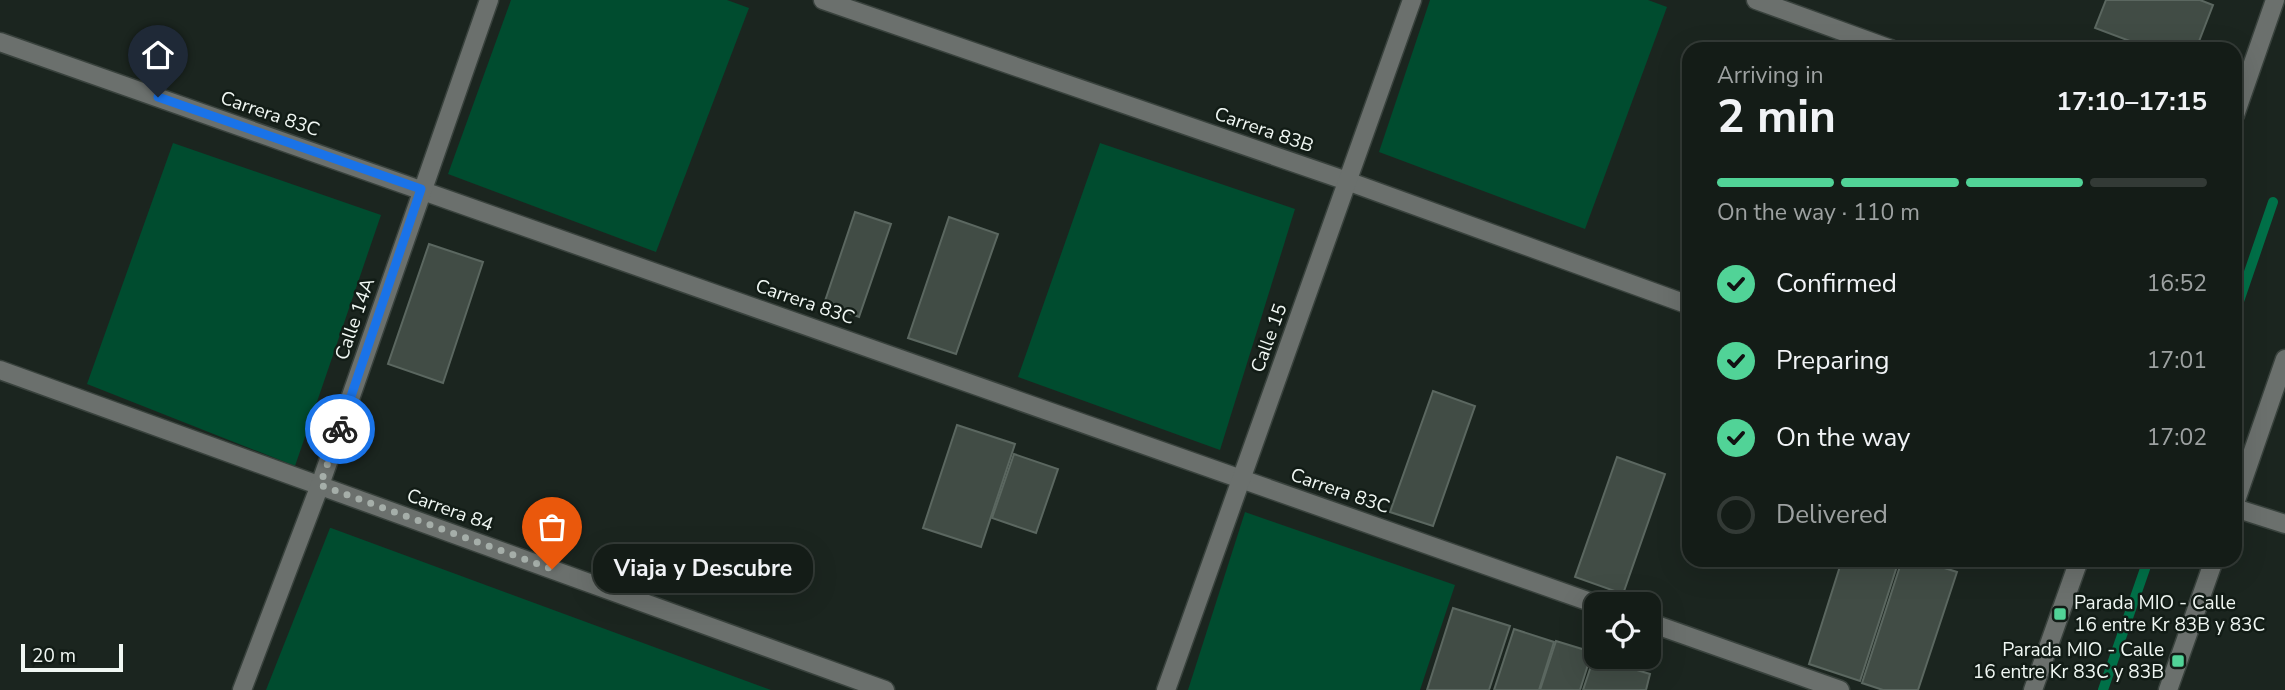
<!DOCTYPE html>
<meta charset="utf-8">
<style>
body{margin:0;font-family:"Nunito Sans",sans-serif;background:#212924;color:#f1f3f6;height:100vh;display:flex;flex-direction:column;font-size:26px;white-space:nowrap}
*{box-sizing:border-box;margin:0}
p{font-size:23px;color:#9da1a1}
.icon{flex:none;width:38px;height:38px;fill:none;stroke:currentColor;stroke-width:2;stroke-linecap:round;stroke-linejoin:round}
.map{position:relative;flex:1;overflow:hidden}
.panel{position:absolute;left:1682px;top:42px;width:560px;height:525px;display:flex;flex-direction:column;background:#141c17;border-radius:21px;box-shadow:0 7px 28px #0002,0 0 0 2px #333a36}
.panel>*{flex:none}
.controls{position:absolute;left:1584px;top:592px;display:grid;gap:14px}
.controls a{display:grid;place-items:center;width:77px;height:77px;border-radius:14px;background:#141c17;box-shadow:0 7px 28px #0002,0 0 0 2px #333a36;font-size:35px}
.scale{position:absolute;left:21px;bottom:18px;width:102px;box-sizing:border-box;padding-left:7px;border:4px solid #f0f7f3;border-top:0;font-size:19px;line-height:24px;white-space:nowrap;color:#f0f7f3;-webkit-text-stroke:5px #121c16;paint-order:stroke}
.pin{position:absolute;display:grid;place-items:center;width:60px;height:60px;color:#fff;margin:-72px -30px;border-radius:50% 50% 50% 0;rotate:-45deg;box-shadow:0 0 7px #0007}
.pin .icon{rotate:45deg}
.courier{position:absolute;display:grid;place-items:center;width:70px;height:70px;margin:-35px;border:5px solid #1a73e8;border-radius:50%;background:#fff;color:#222;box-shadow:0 2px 9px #0007}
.bubble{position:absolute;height:49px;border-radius:21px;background:#141c17;box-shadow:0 7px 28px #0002,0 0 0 2px #333a36;font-size:23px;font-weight:700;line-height:49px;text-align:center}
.head em{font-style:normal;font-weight:700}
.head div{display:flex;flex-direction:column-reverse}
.head{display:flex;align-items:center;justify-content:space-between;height:119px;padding:0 35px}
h1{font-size:46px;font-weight:700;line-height:52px}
.bar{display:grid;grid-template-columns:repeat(4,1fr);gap:10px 7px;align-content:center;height:84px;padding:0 35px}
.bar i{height:9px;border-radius:5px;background:#333a36}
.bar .current{background:#51d397}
.bar p{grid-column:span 4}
ol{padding:0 35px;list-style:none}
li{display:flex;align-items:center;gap:21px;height:77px}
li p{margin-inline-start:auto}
li .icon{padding:7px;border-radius:50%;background:#51d397;color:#111;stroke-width:4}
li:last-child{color:#9da1a1}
li i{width:38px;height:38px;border:4px solid #333a36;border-radius:50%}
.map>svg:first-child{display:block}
.green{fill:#004c2f}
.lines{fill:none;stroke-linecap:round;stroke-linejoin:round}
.stream{stroke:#007048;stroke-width:10}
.building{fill:#414c45;stroke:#5b6760;stroke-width:2}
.minor-casing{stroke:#39423d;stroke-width:21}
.minor{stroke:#6b706d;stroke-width:18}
.done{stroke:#a5aea9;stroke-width:7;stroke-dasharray:0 12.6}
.route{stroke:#1a73e8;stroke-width:9}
.poi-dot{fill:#51d397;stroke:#121c16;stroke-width:2.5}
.labels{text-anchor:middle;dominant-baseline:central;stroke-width:5;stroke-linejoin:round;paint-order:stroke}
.street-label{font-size:19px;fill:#f0f7f3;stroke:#121c16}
.poi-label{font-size:19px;fill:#f0f7f3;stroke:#121c16;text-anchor:start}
</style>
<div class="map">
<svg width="2285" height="690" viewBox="0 0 2285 690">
<rect width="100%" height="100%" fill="#1b251f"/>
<g class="green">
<polygon points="511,0 727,0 749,8 656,252 448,174"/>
<polygon points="1430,0 1648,0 1667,7 1585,229 1379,152"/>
<polygon points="173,143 381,215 295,466 87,384"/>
<polygon points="1100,143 1295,209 1220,450 1018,377"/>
<polygon points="1245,512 1455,585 1420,690 1188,690"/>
<polygon points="330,528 331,528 771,690 266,690"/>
</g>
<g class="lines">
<g class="stream">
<polyline points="2235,313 2273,202"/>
<polyline points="2103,690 2148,560"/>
</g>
</g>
<g class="building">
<polygon points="2106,0 2200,0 2213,5 2196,49 2151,49 2095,28"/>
<polygon points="855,212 891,224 859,317 824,304"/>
<polygon points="949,217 998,234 956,354 908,338"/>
<polygon points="429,244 483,262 443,383 388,364"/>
<polygon points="1433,391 1475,406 1433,526 1390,512"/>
<polygon points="957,425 1015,444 981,547 923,528"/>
<polygon points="1014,454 1058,469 1036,533 992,518"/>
<polygon points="1617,457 1665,474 1623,594 1575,577"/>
<polygon points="1842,560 1899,560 1860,681 1809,664"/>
<polygon points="1902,560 1919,560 1957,572 1918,690 1883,690 1862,683"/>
<polygon points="1453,608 1510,626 1489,690 1427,690"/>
<polygon points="1514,629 1554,642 1539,690 1494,690"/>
<polygon points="1556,641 1592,652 1580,690 1540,690"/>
<polygon points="1594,657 1650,674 1646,690 1583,690"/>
</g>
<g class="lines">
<defs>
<g id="minor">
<polyline points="823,0 1347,181 1689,305"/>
<polyline points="1756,0 1891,49"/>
<polyline points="0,42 1596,604"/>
<polyline points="2235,115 2275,0"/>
<polyline points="0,370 885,690"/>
<polyline points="2235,503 2285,359"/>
<polyline points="2235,508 2285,524"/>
<polyline points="1648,622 1840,690"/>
<polyline points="242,690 320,485 489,0"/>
<polyline points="1166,690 1412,0"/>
<polyline points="2033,690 2079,560"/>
<polyline points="2168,690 2214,560"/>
</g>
</defs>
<use href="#minor" class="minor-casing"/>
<use href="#minor" class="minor"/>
</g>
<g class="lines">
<polyline class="done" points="340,429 320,485 552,569"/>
<polyline class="route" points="158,97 421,189 340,429"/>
</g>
<g class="poi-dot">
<rect x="2053" y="607" width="14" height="14" rx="3.5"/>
<rect x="2171" y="654" width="14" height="14" rx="3.5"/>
</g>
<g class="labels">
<g class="street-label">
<text transform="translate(270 114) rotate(19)">Carrera 83C</text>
<text transform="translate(1264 130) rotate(19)">Carrera 83B</text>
<text transform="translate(805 302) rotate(19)">Carrera 83C</text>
<text transform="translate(355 319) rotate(-71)">Calle 14A</text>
<text transform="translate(1269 338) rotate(-70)">Calle 15</text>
<text transform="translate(1340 491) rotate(19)">Carrera 83C</text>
<text transform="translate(450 510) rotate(20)">Carrera 84</text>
</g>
<g class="poi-label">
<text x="2074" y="603">Parada MIO - Calle<tspan x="2074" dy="22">16 entre Kr 83B y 83C</tspan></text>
<text x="2164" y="650" text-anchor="end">Parada MIO - Calle<tspan x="2164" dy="22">16 entre Kr 83C y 83B</tspan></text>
</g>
</g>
</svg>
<div class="controls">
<a><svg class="icon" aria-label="locate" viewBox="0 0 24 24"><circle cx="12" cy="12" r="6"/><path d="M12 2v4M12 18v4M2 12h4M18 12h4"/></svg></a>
</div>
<div class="scale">20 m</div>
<div class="pin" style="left:552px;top:569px;background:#ea580c"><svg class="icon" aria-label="bag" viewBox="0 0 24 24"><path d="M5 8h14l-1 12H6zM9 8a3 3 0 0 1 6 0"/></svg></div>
<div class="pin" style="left:158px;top:97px;background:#1f2937"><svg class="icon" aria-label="home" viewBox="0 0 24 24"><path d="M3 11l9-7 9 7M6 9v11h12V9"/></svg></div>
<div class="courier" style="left:340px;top:429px"><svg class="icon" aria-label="bike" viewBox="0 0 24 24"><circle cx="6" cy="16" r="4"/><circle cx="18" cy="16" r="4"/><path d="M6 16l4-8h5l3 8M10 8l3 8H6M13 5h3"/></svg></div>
<div class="bubble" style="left:593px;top:544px;width:220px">Viaja y Descubre</div>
<section class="panel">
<div class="head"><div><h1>2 min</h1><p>Arriving in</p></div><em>17:10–17:15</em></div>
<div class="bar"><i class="current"></i><i class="current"></i><i class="current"></i><i></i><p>On the way · 110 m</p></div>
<ol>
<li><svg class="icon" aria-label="check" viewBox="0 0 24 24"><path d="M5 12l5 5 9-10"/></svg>Confirmed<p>16:52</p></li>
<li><svg class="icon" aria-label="check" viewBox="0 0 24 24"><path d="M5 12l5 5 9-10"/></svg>Preparing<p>17:01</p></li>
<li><svg class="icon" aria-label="check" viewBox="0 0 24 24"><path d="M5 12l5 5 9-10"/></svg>On the way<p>17:02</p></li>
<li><i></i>Delivered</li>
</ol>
</section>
</div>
